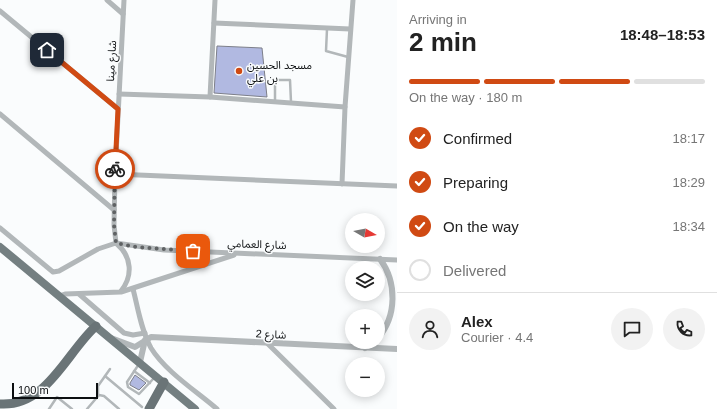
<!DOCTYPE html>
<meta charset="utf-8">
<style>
body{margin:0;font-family:Helvetica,"Noto Sans Arabic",sans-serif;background:#f2f2f2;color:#222;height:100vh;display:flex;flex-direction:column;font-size:15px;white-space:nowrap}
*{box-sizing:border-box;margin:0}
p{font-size:13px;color:#767676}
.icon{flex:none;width:22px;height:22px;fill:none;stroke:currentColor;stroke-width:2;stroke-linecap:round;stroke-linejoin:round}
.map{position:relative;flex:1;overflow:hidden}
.side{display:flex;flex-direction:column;background:#fff;width:320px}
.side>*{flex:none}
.needle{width:26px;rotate:99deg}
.controls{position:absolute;left:345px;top:213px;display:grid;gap:8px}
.controls a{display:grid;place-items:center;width:40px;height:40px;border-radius:50%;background:#fff;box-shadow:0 2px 10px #0003;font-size:20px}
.scale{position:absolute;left:12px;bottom:10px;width:86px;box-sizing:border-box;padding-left:4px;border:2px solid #0c0f11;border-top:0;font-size:11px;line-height:14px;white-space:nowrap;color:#0c0f11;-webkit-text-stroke:3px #fafcfd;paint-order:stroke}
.pin{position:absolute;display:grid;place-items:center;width:34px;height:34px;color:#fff;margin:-17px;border-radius:8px;box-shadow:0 2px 6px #0006}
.courier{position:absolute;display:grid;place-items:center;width:40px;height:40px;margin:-20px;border:3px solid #d04a13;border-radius:50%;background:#fff;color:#222;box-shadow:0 1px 5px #0007}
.overview em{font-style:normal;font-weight:700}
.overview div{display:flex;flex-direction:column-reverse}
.overview{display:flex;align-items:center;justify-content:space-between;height:68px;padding:0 12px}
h1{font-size:26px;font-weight:700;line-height:30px}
.bar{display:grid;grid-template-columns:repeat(4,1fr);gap:6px 4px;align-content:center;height:48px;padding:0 12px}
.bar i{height:5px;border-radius:3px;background:#e0e0e0}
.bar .current{background:#d04a13}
.bar p{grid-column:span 4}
.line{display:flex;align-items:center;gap:10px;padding:0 12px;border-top:1px solid #e0e0e0}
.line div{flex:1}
.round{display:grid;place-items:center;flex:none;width:42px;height:42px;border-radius:21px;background:#f2f2f2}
ol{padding:0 12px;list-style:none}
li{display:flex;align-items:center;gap:12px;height:44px}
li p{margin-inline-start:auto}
li .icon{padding:4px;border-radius:50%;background:#d04a13;color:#fff;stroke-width:4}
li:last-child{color:#767676}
li i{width:22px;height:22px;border:2px solid #e0e0e0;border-radius:50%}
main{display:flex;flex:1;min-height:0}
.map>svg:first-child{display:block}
.building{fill:#b1b9e1;stroke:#7d7f89}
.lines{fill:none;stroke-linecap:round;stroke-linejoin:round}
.service{stroke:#b2b7b9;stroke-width:2.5}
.minor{stroke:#b2b7b9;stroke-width:5}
.tertiary{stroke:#b2b7b9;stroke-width:6}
.primary{stroke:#747f81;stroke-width:8}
.trunk{stroke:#6a7477;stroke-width:9}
.done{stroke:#5f6264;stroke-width:4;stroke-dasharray:0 7.2}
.route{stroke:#d04a13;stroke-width:5}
.poi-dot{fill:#d04a13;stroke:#fafcfd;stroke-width:1.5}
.labels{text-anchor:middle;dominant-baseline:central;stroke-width:3;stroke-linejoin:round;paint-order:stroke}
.street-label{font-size:11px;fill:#0c0f11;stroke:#fafcfd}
.poi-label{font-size:11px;fill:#0c0f11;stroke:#fafcfd;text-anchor:start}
</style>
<main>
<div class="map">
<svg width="397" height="409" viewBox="0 0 397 409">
<rect width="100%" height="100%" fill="#fafcfd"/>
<g class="building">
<polygon points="217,46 262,48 267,97 214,93"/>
<polygon points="135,375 146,383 139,390 130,385 130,383"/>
</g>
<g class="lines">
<g class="service">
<polyline points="327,29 326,51 348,57"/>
<polyline points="275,101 275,80 290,80 291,102"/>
<polyline points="139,364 127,382 128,387 139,394 155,377"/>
<polyline points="134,371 150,383"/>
<polyline points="105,376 142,407"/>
<polyline points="98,396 98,386 110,369"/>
<polyline points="49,409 57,397 72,409"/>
<polyline points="87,409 99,395 104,396 119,409"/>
</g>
<g class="minor">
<polyline points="107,0 123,14"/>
<polyline points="0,11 118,109"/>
<polyline points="214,23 350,29"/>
<polyline points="119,94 210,97 345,107"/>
<polyline points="210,97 215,0"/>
<polyline points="0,114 114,210"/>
<polyline points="115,174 397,186"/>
<polyline points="342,184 345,107 353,0"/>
<polyline points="0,228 53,272 59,271 98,249 116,243 164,250 397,260"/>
<polyline points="116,243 114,225 115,174 124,0"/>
<path d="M117,244C132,257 133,276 121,291"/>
<path d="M133,289C138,308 141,330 151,348C165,371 196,391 217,409"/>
<polyline points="79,294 124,333 133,335 145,333"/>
<polyline points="59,296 65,294 121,292 234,255"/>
<polyline points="268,344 334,409"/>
</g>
<g class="tertiary">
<polyline points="111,338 135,347 151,337 397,349"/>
<path d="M378,338C397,316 397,282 380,259"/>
<polyline points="365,348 374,342"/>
<polyline points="140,362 145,340"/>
</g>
<polyline class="primary" points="0,247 195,409"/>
<g class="trunk">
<path d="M0,404C47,407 66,353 96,326"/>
<polyline points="149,409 164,382"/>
</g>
</g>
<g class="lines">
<polyline class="done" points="115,169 114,225 116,243 136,247 193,251"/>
<polyline class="route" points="47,50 118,109 115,169"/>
</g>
<circle class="poi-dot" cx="239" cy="71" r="4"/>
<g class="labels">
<g class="street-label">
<text transform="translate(111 61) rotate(-87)">شارع مينا</text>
<text transform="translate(257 244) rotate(2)">شارع العمامي</text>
<text transform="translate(271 334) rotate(3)">شارع 2</text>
</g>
<g class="poi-label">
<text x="247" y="65">مسجد الحسين<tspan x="247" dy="13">بن علي</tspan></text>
</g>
</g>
</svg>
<div class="controls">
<a><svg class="needle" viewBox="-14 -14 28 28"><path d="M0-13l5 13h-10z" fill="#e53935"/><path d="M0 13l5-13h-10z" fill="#767676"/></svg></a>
<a><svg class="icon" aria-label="layers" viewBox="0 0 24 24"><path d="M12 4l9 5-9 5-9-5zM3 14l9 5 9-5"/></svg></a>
<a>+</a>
<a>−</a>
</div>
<div class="scale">100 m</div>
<div class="pin" style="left:193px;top:251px;background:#ea580c"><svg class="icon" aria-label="bag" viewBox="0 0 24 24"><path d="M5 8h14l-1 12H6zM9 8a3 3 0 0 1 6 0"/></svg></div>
<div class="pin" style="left:47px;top:50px;background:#1f2937"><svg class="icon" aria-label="home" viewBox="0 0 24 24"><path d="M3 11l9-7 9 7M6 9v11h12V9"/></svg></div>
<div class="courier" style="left:115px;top:169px"><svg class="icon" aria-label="bike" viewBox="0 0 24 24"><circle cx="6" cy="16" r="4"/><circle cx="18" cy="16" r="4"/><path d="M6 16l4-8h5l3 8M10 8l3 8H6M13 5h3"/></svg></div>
</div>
<section class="side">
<div class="overview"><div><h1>2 min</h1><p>Arriving in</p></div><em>18:48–18:53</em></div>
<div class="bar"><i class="current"></i><i class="current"></i><i class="current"></i><i></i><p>On the way · 180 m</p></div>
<ol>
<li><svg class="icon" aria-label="check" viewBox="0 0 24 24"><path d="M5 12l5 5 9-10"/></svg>Confirmed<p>18:17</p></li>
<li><svg class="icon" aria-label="check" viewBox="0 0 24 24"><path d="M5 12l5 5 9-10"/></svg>Preparing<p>18:29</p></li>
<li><svg class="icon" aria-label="check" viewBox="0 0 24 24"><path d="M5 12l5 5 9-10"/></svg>On the way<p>18:34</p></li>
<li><i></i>Delivered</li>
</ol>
<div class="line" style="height:72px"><a class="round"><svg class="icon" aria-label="person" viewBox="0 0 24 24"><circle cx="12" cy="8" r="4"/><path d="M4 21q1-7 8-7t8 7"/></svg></a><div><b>Alex</b><p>Courier · 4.4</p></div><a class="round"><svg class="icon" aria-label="chat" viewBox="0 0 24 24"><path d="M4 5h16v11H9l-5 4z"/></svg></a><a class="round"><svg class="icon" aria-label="phone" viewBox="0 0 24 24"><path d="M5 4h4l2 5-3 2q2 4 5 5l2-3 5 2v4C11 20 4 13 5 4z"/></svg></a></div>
</section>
</main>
